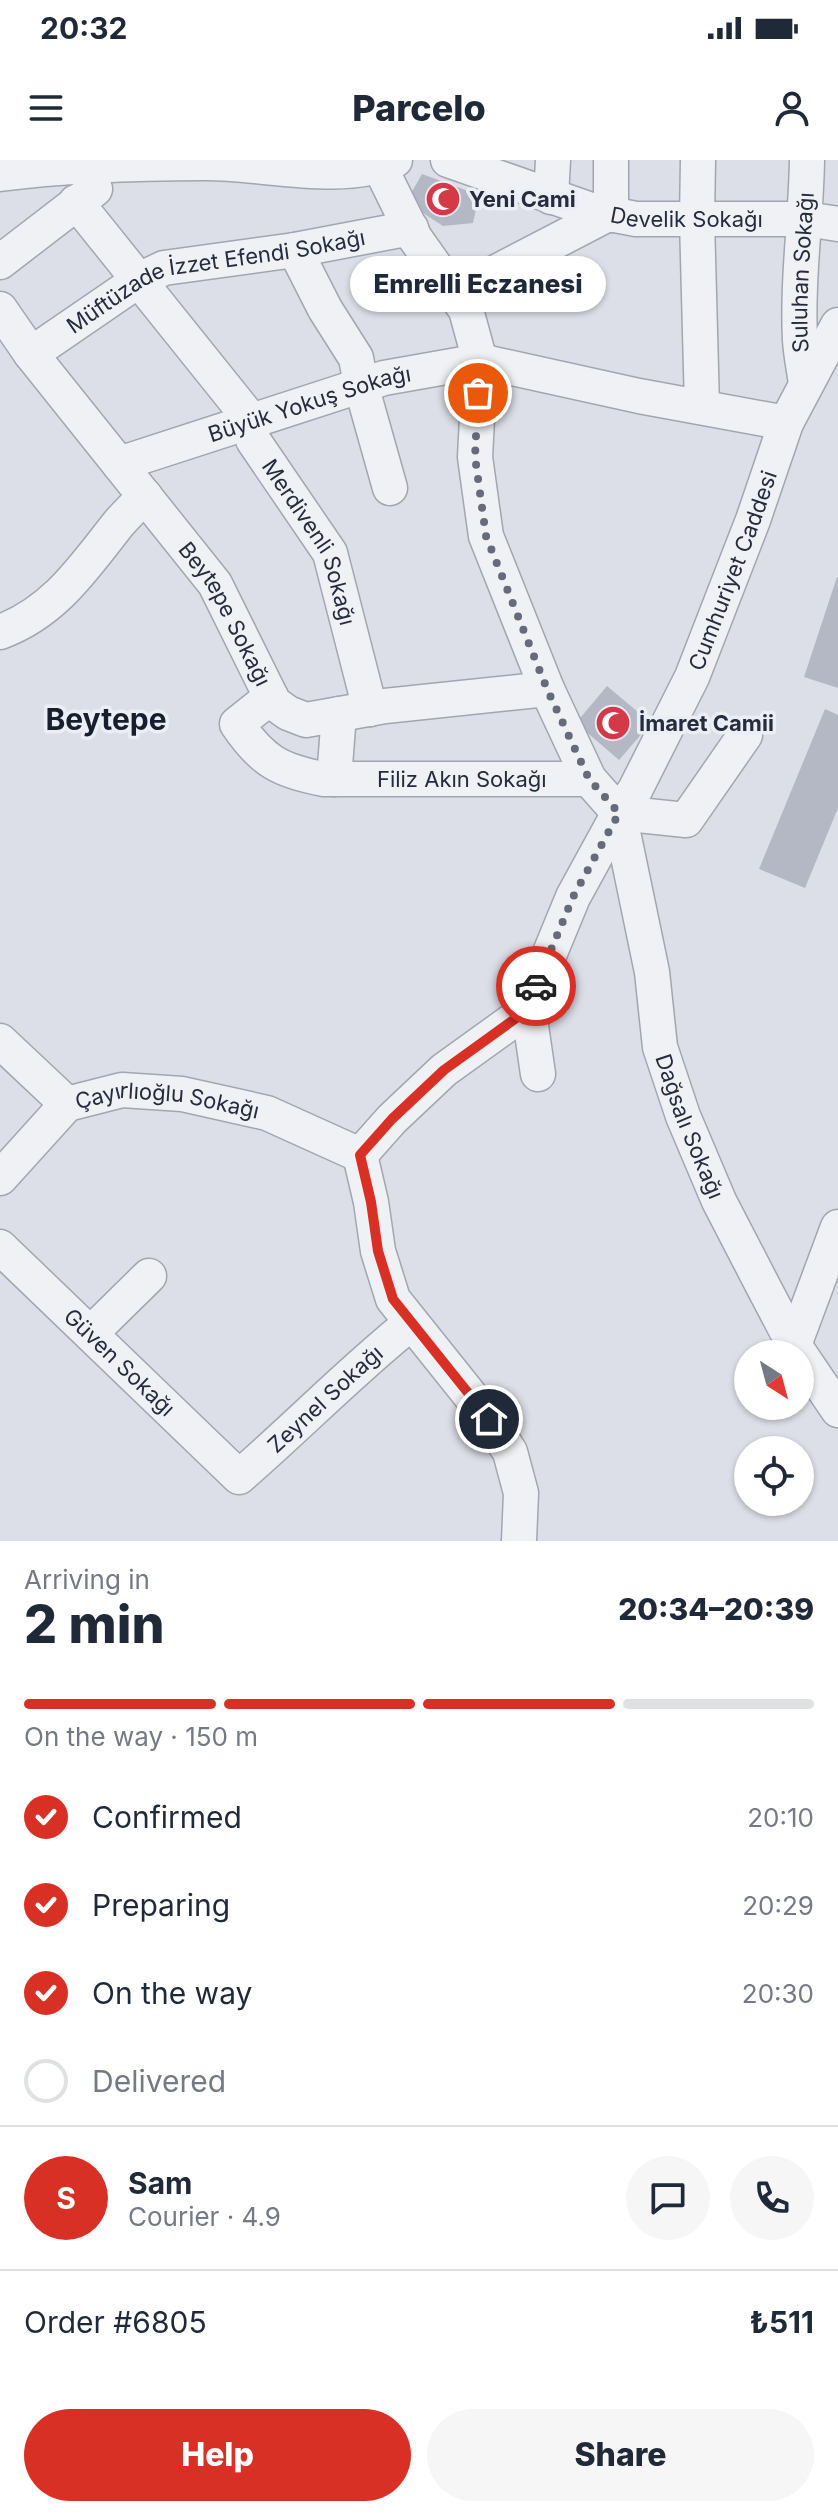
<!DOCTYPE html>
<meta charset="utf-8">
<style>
body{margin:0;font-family:Inter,sans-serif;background:#f6f6f7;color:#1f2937;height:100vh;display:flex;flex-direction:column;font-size:30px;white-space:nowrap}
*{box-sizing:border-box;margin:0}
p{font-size:26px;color:#747a83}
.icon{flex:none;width:44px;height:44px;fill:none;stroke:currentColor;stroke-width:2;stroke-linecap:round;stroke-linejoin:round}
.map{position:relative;height:1381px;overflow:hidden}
.sheet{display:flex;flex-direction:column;background:#fff;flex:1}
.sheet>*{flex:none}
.needle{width:52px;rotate:144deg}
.controls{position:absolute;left:734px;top:1180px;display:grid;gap:16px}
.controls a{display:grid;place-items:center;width:80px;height:80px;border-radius:50%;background:#fff;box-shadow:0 2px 6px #0004;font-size:40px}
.pin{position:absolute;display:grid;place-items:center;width:68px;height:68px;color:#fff;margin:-34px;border:4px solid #fff;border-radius:50%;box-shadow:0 2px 8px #0007}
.courier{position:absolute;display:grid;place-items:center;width:80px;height:80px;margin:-40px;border:6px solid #d93025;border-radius:50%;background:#fff;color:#222;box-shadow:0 2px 10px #0007}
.bubble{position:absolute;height:56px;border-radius:28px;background:#fff;box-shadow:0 2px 6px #0004;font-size:26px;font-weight:800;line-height:56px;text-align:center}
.overview em{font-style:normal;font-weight:800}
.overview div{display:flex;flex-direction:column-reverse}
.overview{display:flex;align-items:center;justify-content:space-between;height:136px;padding:0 24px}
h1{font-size:52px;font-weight:800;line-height:60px}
.bar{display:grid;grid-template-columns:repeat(4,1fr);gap:12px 8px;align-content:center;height:96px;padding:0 24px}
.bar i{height:10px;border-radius:6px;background:#e0e1e3}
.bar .on{background:#d93025}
.bar p{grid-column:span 4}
.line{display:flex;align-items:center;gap:20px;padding:0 24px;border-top:2px solid #e0e1e3}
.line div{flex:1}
.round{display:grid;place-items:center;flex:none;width:84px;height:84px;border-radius:42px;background:#f6f6f7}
ol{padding:0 24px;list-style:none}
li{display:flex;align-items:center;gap:24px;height:88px}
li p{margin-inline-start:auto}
li .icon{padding:8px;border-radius:50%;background:#d93025;color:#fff;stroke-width:4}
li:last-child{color:#747a83}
li i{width:44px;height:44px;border:4px solid #e0e1e3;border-radius:50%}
.cta{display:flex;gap:16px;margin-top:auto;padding:16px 24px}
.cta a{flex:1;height:92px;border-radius:48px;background:#d93025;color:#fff;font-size:32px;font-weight:800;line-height:92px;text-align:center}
.cta a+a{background:#f6f6f7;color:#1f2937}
.status{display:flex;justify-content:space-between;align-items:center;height:56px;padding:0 40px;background:#fff;direction:ltr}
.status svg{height:22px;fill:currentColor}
header{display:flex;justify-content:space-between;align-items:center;height:104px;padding:0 24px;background:#fff;font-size:36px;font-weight:800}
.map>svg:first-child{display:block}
.building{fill:#b3b8c4}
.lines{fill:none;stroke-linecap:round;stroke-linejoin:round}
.minor-casing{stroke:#a1a6b1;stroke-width:37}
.minor{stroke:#eff1f5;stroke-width:34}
.done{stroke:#656b79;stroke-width:8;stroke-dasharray:0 14.4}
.route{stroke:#d93025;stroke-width:10}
.labels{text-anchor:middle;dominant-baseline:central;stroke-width:7;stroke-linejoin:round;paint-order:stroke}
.poi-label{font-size:22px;font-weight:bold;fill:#252c3e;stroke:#ebeef5;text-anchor:start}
.street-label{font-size:22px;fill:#252c3e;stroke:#ebeef5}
.district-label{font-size:30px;font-weight:bold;fill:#171e2e;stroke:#ebeef5}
</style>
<div class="status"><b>20:32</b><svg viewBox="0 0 49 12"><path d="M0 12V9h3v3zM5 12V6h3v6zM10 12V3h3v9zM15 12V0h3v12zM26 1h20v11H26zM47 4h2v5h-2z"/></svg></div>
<header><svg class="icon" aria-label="menu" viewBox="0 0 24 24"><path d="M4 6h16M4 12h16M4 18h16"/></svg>Parcelo<svg class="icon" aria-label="person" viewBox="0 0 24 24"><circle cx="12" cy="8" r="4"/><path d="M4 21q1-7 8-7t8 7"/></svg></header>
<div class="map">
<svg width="838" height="1381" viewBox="0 0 838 1381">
<rect width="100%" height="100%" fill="#dcdfe7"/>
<g class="building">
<polygon points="422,14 479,35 473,63 443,66 406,42"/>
<polygon points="837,417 838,417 838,528 804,517"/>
<polygon points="607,526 651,563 619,600 576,563"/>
<polygon points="825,549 838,555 838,648 805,728 759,709"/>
</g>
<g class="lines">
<defs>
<g id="minor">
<path id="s1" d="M448,0L594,51L636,59H806L838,64"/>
<polyline points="698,0 697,60 702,247"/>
<path id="s2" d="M380,7L415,78L466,150L480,201L475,297L486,376L547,529L589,619L619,653L652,812L660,887L683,956L719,1041L763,1126L794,1185L838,1250"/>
<path d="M0,14C69,5 138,3 207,3C264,3 343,24 395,0"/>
<polyline points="551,37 553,0"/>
<path id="s3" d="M76,42L251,260L253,280L330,393L370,549"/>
<polyline points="611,55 611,0"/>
<polyline points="295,90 325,149 356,198 361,225 390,328"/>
<polyline points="0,102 95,29"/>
<polyline points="454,134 608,54"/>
<path id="s4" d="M0,149L31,194L215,424L274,543L288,553L306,560L385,546L547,529"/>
<path id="s5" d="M31,194L139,120L164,108L295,90L411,68"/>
<path id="s6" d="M806,224C804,209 801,195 800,180C797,120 806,60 807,0"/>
<path id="s7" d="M119,304L384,218L480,201L639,236L786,263"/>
<path d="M0,472C55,452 84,407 119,363C127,354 136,345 145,336"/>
<path id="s8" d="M271,537L237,564C262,601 280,611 324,619H589"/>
<polyline points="334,619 339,554"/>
<polyline points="619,653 686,660 745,575"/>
<polyline points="0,881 67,944"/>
<path id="s9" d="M538,914L531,866L526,851L573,737L619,653L635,630L692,517L753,360L786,263L838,165"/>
<polyline points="360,995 371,1042 378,1091 393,1139 489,1259 510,1292 521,1333 519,1381"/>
<polyline points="360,995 392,959 444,910 526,851"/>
<path id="s10" d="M0,1018L67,944L122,930L182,934L267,953L360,995"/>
<path id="s11" d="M0,1087L239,1317C297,1267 351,1211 411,1163"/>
<polyline points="91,1173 149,1116"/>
<polyline points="794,1185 838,1067"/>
</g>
</defs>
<use href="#minor" class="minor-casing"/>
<use href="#minor" class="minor"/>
</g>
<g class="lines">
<polyline class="done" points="478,233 475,297 486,376 547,529 589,619 619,653 573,737 536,826"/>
<polyline class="route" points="489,1259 393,1139 378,1091 371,1042 360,995 392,959 444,910 526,851 536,826"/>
</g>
<defs>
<symbol id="mosque-disc" viewBox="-11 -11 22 22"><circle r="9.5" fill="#d53846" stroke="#ebeef5"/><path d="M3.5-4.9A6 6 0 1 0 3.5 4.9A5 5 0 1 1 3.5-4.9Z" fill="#fff"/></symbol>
</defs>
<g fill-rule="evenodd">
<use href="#mosque-disc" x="423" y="19" width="40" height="40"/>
<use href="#mosque-disc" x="593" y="543" width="40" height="40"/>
</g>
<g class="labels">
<g class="poi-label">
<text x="469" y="39">Yeni Cami</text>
<text x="639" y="563">İmaret Camii</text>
</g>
<g class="street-label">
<text stroke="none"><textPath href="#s1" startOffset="248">Develik Sokağı</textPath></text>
<text stroke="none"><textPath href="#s6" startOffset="112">Suluhan Sokağı</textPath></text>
<text stroke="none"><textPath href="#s5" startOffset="204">Müftüzade İzzet Efendi Sokağı</textPath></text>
<text stroke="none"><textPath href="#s7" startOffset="200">Büyük Yokuş Sokağı</textPath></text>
<text stroke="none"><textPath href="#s3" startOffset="418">Merdivenli Sokağı</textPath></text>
<text stroke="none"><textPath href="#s9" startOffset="552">Cumhuriyet Caddesi</textPath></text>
<text stroke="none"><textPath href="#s4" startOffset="380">Beytepe Sokağı</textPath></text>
<text stroke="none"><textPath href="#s8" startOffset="288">Filiz Akın Sokağı</textPath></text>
<text stroke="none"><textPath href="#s10" startOffset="202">Çayırlıoğlu Sokağı</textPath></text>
<text stroke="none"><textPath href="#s2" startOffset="1028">Dağsalı Sokağı</textPath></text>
<text stroke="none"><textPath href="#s11" startOffset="166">Güven Sokağı</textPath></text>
<text stroke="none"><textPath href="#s11" startOffset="448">Zeynel Sokağı</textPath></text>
</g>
<g class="district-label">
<text x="106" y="559">Beytepe</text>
</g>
</g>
</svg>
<div class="controls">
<a><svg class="needle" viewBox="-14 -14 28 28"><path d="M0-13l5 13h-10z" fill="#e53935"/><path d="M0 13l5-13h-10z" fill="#747a83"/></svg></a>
<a><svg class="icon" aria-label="locate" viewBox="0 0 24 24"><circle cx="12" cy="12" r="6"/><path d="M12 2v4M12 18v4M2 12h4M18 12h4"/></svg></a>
</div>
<div class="pin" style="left:478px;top:233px;background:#ea580c"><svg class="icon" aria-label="bag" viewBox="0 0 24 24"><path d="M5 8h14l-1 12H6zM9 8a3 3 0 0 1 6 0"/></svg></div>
<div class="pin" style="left:489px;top:1259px;background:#1f2937"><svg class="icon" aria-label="home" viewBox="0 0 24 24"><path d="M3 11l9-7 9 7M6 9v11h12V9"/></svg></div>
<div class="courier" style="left:536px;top:826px"><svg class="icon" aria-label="car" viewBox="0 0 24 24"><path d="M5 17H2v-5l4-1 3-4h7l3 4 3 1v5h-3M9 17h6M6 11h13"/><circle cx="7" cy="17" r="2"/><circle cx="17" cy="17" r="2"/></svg></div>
<div class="bubble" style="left:350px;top:96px;width:256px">Emrelli Eczanesi</div>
</div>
<section class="sheet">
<div class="overview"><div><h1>2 min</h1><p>Arriving in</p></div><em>20:34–20:39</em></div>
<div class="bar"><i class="on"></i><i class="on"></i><i class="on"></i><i></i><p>On the way · 150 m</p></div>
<ol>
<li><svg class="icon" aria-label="check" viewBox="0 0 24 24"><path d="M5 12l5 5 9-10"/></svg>Confirmed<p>20:10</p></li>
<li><svg class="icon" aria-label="check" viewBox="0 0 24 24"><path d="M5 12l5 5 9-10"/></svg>Preparing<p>20:29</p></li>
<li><svg class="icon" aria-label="check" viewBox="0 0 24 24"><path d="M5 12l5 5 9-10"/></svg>On the way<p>20:30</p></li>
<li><i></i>Delivered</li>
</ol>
<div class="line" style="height:144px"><b class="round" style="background:#d93025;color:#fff">S</b><div><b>Sam</b><p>Courier · 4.9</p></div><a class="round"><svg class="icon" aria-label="chat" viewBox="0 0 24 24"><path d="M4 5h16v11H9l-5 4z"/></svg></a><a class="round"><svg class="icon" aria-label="phone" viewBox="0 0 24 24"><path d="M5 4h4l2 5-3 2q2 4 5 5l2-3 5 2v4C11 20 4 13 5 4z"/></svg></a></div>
<div class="line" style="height:104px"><div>Order #6805</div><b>₺511</b></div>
<div class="cta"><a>Help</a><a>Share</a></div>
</section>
